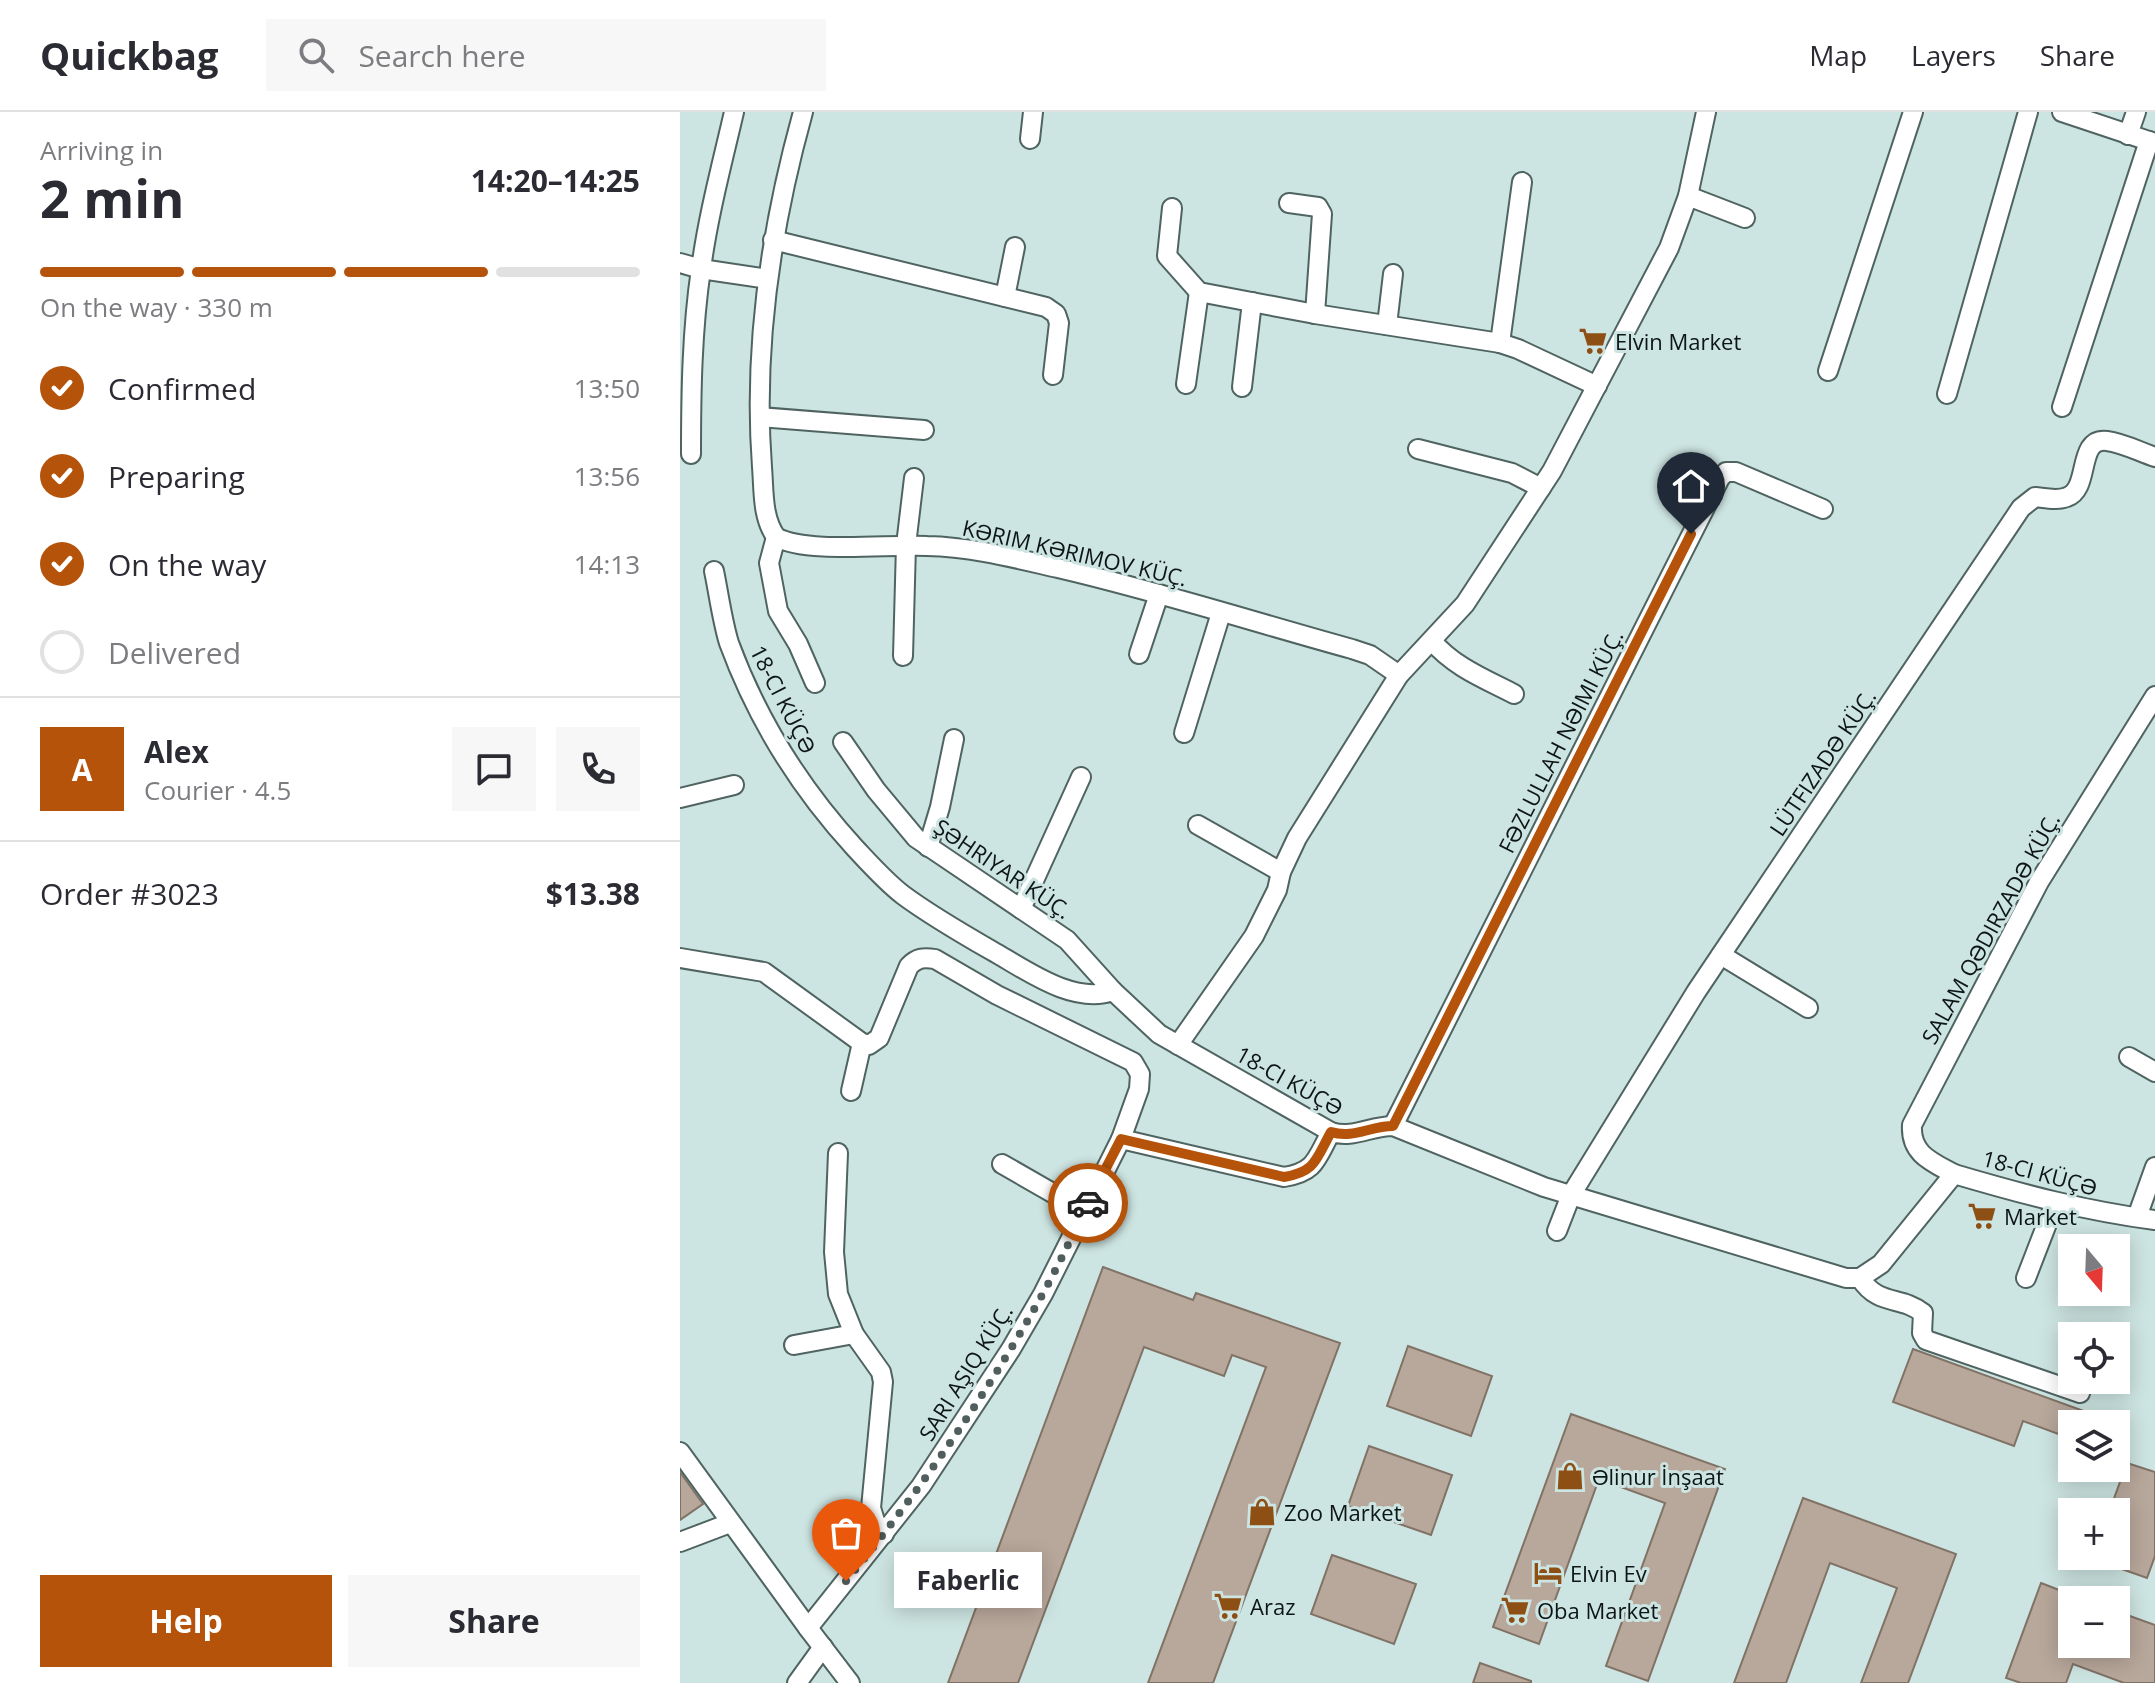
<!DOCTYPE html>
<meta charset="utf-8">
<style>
body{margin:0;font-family:"Open Sans",sans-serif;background:#f7f7f7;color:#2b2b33;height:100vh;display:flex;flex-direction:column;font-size:30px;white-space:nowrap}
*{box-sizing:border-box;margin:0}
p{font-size:26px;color:#7c7c81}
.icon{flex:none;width:44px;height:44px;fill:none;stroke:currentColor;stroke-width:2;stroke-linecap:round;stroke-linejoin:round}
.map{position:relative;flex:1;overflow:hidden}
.sheet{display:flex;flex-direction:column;background:#fff;width:680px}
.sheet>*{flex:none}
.needle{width:52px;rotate:161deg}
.buttons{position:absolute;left:1378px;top:1122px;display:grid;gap:16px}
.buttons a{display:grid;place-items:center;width:72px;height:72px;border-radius:0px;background:#fff;box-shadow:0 4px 20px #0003;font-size:40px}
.pin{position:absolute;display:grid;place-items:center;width:68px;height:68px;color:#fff;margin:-82px -34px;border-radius:50% 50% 50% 0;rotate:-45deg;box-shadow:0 0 8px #0007}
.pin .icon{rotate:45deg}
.courier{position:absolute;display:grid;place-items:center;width:80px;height:80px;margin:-40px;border:6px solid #b45309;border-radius:50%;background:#fff;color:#222;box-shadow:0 2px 10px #0007}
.bubble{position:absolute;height:56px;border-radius:0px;background:#fff;box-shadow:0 4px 20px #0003;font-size:26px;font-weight:700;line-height:56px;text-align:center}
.head em{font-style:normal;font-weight:700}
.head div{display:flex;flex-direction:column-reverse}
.head{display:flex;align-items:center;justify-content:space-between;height:136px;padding:0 40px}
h1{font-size:52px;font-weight:700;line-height:60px}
.bar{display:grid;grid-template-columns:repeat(4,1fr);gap:12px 8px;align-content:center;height:96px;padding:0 40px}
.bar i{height:10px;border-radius:6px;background:#e1e1e2}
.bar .active{background:#b45309}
.bar p{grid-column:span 4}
.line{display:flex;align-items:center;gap:20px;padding:0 40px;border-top:2px solid #e1e1e2}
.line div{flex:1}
.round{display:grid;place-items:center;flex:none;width:84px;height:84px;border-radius:0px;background:#f7f7f7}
ol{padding:0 40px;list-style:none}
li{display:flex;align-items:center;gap:24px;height:88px}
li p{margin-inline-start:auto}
li .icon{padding:8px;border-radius:50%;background:#b45309;color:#fff;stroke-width:4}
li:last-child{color:#7c7c81}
li i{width:44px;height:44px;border:4px solid #e1e1e2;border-radius:50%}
.action{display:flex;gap:16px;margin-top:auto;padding:16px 40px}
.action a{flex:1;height:92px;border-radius:0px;background:#b45309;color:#fff;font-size:32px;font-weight:700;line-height:92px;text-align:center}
.action a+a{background:#f7f7f7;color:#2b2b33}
header{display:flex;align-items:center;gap:48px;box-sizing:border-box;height:112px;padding:0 40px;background:#fff;border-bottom:2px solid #e1e1e2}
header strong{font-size:38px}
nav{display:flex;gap:44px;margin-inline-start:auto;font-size:28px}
.search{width:560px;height:72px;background:#f7f7f7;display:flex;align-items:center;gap:20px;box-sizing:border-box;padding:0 28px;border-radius:0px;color:#7c7c81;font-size:30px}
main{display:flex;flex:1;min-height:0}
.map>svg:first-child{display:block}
.building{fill:#b8a79b;stroke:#817266;stroke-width:2}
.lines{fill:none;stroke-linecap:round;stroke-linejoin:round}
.street-casing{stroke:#4f6461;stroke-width:22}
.street{stroke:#fff;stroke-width:18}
.done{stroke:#505e5d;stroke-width:8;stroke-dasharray:0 14.4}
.route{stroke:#b45309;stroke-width:10}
.labels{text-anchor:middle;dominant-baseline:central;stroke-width:6;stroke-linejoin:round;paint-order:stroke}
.poi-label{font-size:22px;fill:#0d1615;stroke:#cde5e2;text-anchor:start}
.street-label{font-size:22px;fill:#0d1615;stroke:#cde5e2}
</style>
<header>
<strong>Quickbag</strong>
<div class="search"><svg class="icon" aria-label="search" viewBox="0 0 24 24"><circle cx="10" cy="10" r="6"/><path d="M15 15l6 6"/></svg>Search here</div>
<nav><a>Map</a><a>Layers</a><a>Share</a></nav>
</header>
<main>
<section class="sheet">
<div class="head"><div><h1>2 min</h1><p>Arriving in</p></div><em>14:20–14:25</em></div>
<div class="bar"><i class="active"></i><i class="active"></i><i class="active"></i><i></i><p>On the way · 330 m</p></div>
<ol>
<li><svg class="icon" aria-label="check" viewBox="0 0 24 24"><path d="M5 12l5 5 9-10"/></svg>Confirmed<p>13:50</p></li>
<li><svg class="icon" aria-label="check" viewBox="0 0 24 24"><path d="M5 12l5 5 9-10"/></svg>Preparing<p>13:56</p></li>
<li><svg class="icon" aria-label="check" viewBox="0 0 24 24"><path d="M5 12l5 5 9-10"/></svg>On the way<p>14:13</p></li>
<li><i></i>Delivered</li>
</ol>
<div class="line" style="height:144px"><b class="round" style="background:#b45309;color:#fff">A</b><div><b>Alex</b><p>Courier · 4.5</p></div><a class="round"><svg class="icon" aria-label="chat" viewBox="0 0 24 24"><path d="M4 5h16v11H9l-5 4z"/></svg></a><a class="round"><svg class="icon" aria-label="phone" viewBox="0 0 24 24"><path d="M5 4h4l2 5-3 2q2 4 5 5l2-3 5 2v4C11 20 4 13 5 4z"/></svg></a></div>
<div class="line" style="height:104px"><div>Order #3023</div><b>$13.38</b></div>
<div class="action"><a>Help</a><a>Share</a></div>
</section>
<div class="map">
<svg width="1475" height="1571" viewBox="0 0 1475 1571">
<rect width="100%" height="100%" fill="#cde5e2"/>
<g class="building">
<polygon points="423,1155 513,1188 516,1181 660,1231 533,1571 468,1571 586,1255 552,1243 544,1264 464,1235 338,1571 268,1571"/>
<polygon points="728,1234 812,1264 791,1324 707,1294"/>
<polygon points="1233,1237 1434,1310 1434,1312 1392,1312 1392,1327 1343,1309 1334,1334 1213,1290"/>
<polygon points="891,1302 1045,1357 968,1569 926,1554 985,1391 919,1367 859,1532 813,1515"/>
<polygon points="689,1334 772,1363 751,1423 668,1394"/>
<polygon points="1447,1351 1475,1360 1475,1444 1467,1466 1436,1455 1436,1400 1429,1400"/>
<polygon points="0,1360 23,1392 0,1408"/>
<polygon points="1123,1386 1276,1442 1228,1571 1181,1571 1217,1476 1150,1451 1106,1571 1054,1571"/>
<polygon points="652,1443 736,1472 714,1532 631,1502"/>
<polygon points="1361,1471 1392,1483 1392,1532 1436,1532 1436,1499 1475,1513 1475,1571 1444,1571 1393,1552 1386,1571 1341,1571 1326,1566"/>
<polygon points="800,1551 851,1569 851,1571 793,1571"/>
</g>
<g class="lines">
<defs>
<g id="street">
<path d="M123,0C91,115 73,236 82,355C84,380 82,405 96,425C126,442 209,432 247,434C292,435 334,446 378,456C477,479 574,510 672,537L690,543L719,563"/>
<polyline points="1382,0 1475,31"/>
<polyline points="1448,23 1456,0"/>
<polyline points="350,27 353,0"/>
<polyline points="1008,84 1065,106"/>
<polyline points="609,91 638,95 642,102 635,202"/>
<polyline points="492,96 487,144 519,180 635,202 820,231 838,237 917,274"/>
<polyline points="93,128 366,195 376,202 379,211 373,263"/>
<polyline points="0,151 21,157 88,167"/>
<polyline points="325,185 335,135"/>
<polyline points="707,213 713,162"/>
<polyline points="820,231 842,70"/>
<polyline points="1148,259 1233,0"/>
<polyline points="506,272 519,180"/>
<polyline points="562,275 572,190"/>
<polyline points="1267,282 1348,0"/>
<polyline points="1382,295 1469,29"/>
<polyline points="80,305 244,318"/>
<polyline points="738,337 832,361 861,376"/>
<path d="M11,342C11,280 12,218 21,157C28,104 42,52 54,0"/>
<polyline points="96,425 89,451 98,499 118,532 135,571"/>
<path d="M34,459C39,483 42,508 49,531C77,607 120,676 175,736C190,752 206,770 223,783C254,806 288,825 321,844C352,862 395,892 433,879L479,922L651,1020C673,1027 690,1014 713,1014L864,1075L1166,1166H1180L1201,1152L1274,1062C1342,1082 1405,1099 1475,1108"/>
<path d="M752,529C774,555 805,567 834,582"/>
<polyline points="459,542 479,482"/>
<polyline points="223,544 226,433 234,366"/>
<polyline points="504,621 541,501"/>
<polyline points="163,630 196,678 236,726 387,828 433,879"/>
<polyline points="0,686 54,673"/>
<polyline points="518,713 601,760"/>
<polyline points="248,735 260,695 274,627"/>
<polyline points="341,797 401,665"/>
<polyline points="1041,843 1128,896"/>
<path d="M0,846L84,860L182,931L189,933L199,926L229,854C237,846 243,845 255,847L317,883L453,950L460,962L459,977L441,1027"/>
<polyline points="498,933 574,824 597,778 601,760 617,726 719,563 785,492 872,359 989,136 1008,84 1026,0"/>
<polyline points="1449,945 1475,960"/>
<polyline points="171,979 182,931"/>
<polyline points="713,1014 1040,366 1046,360 1056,360 1143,397"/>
<polyline points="158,1041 154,1140 158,1182 174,1222 201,1260 203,1270 191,1396 195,1409 204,1422"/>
<polyline points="322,1052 404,1099"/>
<path d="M1274,1062C1252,1050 1230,1042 1232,1013L1359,770L1475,584"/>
<polyline points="1457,1105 1475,1055"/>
<path d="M877,1119L891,1083L1016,880L1341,396L1355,385C1365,386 1378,389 1387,385C1411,377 1396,325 1427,329C1443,331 1460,340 1475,345"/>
<path d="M1180,1166C1199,1195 1220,1183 1243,1201L1242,1221L1246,1228L1400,1281"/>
<polyline points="1346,1166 1375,1091"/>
<polyline points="114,1233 174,1222"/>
<path d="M0,1340L128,1516L241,1374L331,1237L363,1182L441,1027L604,1065C636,1060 636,1047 651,1020"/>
<polyline points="0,1430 50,1411"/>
<polyline points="128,1516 170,1571"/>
<polyline points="117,1571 143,1535"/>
</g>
</defs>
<use href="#street" class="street-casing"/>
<use href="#street" class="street"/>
</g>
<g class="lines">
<path class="done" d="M166,1469C239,1380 305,1285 361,1185C378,1155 393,1122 408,1091"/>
<path class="route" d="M408,1091L441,1027L604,1065C636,1060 636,1047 651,1020C673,1027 690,1014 713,1014L1011,422"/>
</g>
<defs>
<symbol id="supermarket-bare" viewBox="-9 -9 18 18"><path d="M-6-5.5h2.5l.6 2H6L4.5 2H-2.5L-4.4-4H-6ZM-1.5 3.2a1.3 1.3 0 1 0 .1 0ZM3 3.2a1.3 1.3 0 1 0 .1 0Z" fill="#8d4f13" stroke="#cde5e2" stroke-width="2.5" paint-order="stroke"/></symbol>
<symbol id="shop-bare" viewBox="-9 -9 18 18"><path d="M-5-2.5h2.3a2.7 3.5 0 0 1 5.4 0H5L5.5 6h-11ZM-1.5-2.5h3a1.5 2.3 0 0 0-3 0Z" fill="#8d4f13" stroke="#cde5e2" stroke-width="2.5" paint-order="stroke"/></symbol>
<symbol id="hotel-bare" viewBox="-9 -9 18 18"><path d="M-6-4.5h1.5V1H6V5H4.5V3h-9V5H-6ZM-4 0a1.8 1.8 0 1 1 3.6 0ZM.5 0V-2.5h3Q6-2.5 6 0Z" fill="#8d4f13" stroke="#cde5e2" stroke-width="2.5" paint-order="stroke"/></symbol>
</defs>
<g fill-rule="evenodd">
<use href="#supermarket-bare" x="893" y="209" width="40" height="40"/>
<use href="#supermarket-bare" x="1282" y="1084" width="40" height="40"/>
<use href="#shop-bare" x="870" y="1344" width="40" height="40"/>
<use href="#shop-bare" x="562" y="1380" width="40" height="40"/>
<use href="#hotel-bare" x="848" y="1441" width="40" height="40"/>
<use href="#supermarket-bare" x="528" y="1474" width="40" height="40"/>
<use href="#supermarket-bare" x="815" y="1478" width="40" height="40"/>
</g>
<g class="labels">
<g class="poi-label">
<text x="935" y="229">Elvin Market</text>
<text x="1324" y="1104">Market</text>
<text x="912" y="1364">Əlinur İnşaat</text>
<text x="604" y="1400">Zoo Market</text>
<text x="890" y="1461">Elvin Ev</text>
<text x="570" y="1494">Araz</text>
<text x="857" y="1498">Oba Market</text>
</g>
<g class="street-label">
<text transform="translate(395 440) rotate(13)">KƏRIM KƏRIMOV KÜÇ.</text>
<text transform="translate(104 587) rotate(63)">18-CI KÜÇƏ</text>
<text transform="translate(880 629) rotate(-63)">FƏZLULLAH NƏIMI KÜÇ.</text>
<text transform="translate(1142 650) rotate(-56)">LÜTFIZADƏ KÜÇ.</text>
<text transform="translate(323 756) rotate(34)">ŞƏHRIYAR KÜÇ.</text>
<text transform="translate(1310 816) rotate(-61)">SALAM QƏDIRZADƏ KÜÇ.</text>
<text transform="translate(610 968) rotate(29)">18-CI KÜÇƏ</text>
<text transform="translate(1360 1060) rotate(15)">18-CI KÜÇƏ</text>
<text transform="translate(285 1260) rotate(-58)">SARI AŞIQ KÜÇ.</text>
</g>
</g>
</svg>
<div class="buttons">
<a><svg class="needle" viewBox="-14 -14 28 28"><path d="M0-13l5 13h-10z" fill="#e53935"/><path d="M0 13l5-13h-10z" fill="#7c7c81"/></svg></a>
<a><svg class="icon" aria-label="locate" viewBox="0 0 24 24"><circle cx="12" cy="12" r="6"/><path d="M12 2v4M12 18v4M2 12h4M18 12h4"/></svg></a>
<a><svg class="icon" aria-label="layers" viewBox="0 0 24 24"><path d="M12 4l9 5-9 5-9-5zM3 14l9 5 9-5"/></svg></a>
<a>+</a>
<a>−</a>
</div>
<div class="pin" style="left:166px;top:1469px;background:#ea580c"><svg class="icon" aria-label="bag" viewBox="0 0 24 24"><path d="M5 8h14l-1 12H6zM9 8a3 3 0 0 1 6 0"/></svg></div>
<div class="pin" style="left:1011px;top:422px;background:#1f2937"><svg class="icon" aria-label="home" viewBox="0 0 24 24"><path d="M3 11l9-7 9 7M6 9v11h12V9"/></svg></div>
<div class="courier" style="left:408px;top:1091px"><svg class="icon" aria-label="car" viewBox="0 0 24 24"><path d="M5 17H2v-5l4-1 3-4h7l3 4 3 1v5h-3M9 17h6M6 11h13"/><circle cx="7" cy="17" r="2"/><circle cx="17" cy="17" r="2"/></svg></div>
<div class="bubble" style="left:214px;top:1440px;width:148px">Faberlic</div>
</div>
</main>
